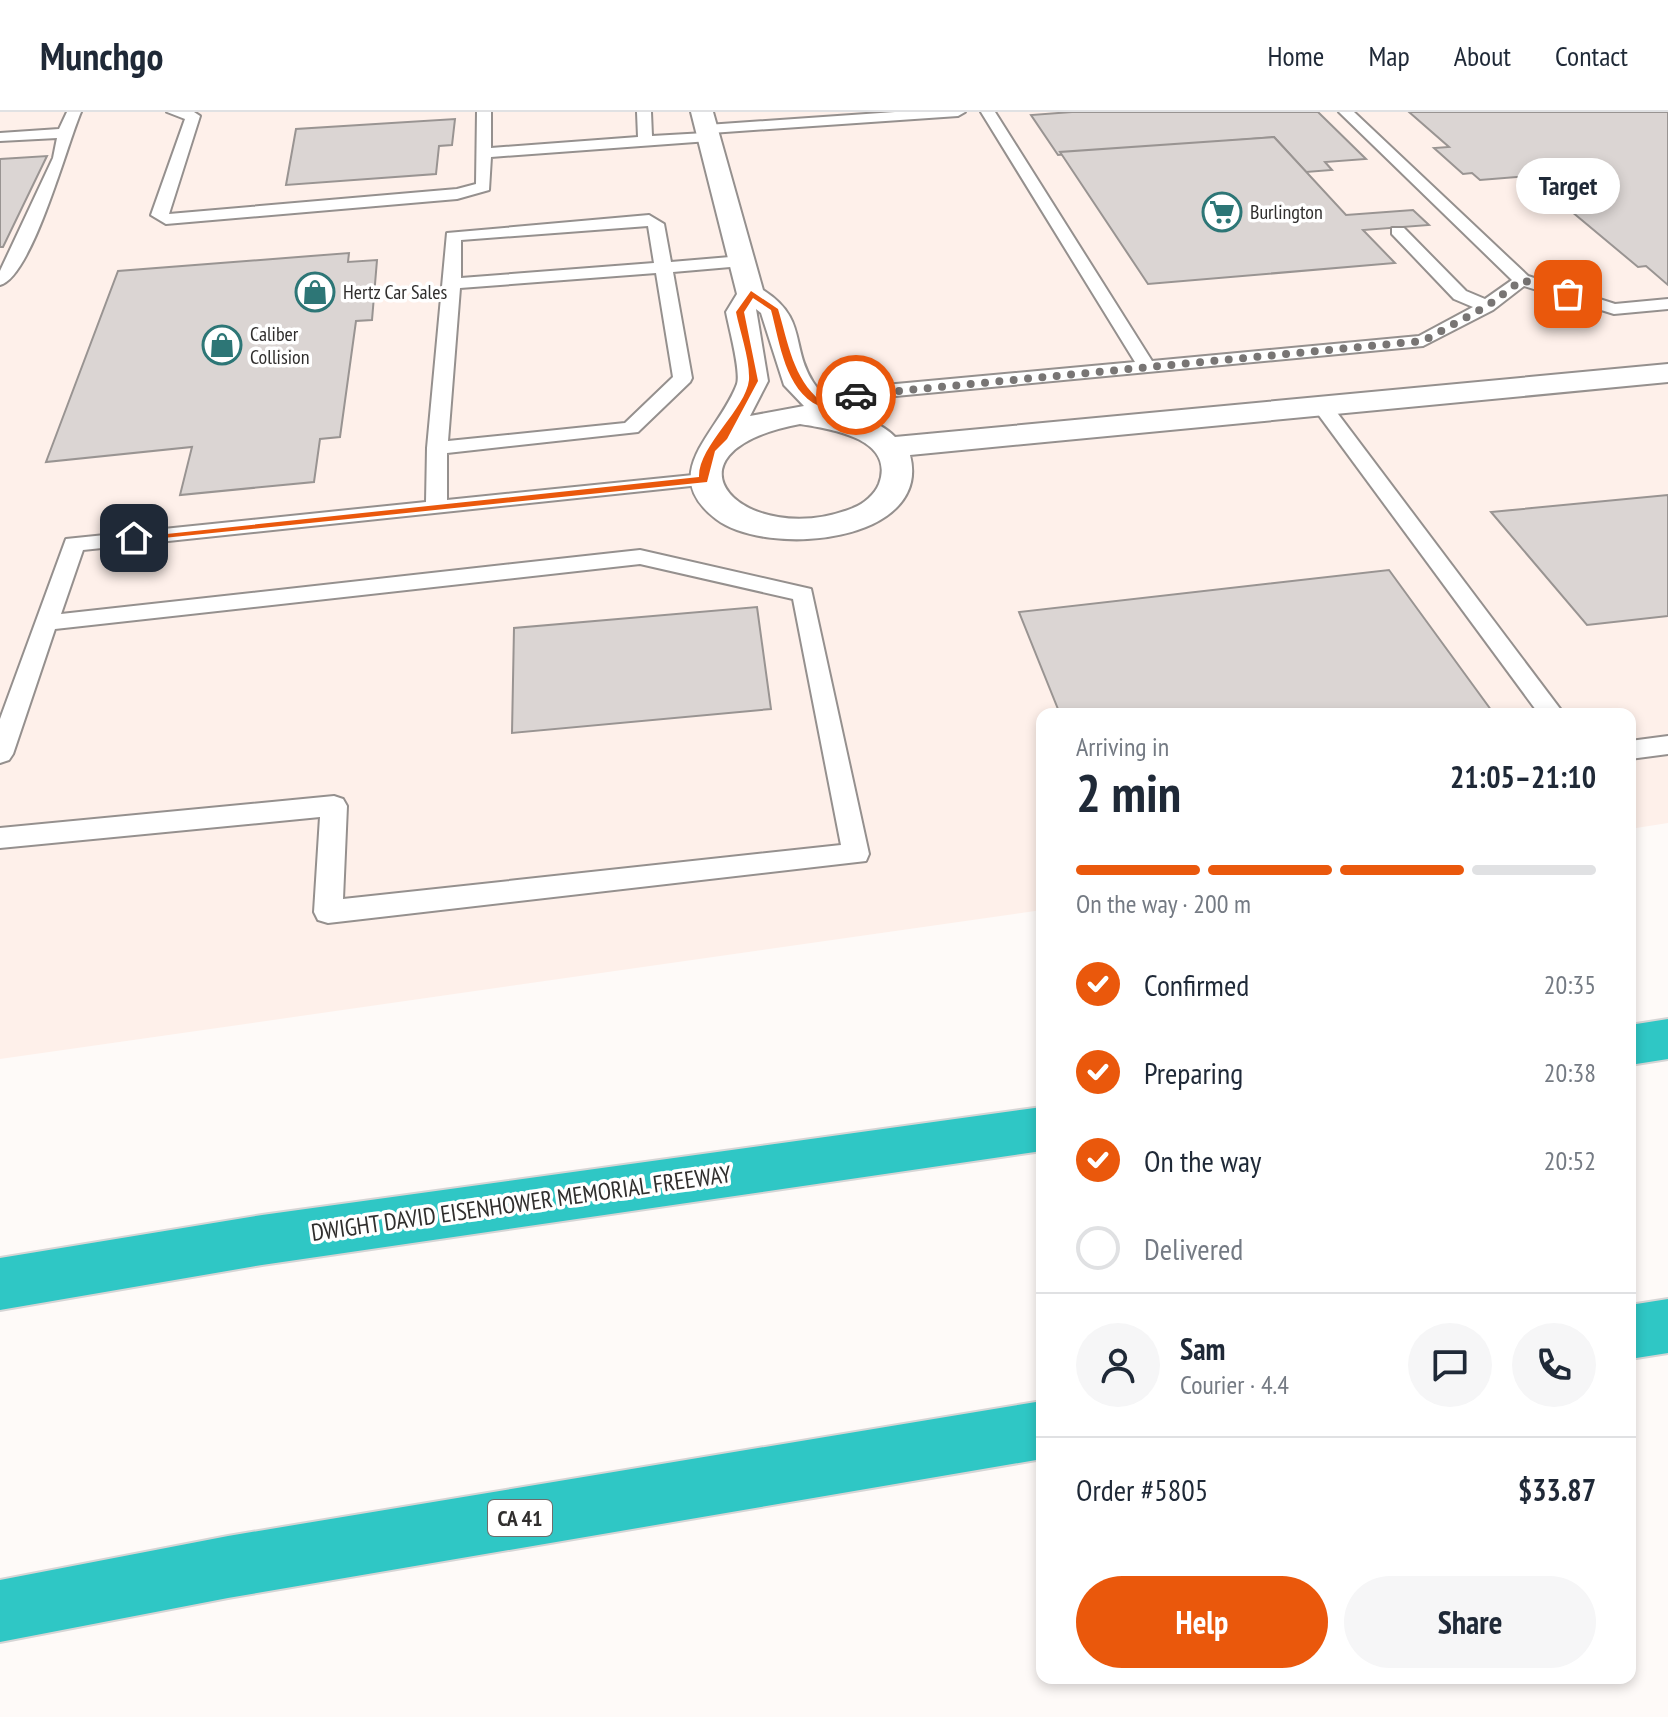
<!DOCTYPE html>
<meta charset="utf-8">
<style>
body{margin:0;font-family:"PT Sans Narrow",sans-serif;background:#f6f6f7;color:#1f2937;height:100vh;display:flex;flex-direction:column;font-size:30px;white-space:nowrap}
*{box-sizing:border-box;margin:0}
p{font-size:26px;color:#747a83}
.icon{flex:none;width:44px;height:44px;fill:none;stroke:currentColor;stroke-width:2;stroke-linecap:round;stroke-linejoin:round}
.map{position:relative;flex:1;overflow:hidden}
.details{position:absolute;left:1036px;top:596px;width:600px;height:976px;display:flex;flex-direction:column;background:#fff;border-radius:16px;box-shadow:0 4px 12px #0003}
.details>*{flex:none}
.pin{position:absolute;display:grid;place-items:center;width:68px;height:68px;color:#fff;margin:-34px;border-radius:16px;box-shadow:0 4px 12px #0006}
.courier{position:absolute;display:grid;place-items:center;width:80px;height:80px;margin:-40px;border:6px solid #ea580c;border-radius:50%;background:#fff;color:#222;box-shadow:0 2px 10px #0007}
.bubble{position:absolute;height:56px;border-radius:28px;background:#fff;box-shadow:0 4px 12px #0003;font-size:26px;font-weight:800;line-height:56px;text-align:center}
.headline em{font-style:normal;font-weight:800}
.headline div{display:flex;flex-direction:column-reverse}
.headline{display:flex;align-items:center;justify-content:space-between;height:136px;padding:0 40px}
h1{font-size:52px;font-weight:800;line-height:60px}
.bar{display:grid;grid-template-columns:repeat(4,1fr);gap:12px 8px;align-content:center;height:96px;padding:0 40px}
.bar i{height:10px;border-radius:6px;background:#e0e1e3}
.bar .active{background:#ea580c}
.bar p{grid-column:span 4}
.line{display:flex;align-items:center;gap:20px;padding:0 40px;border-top:2px solid #e0e1e3}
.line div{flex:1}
.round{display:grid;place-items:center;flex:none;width:84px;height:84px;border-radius:42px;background:#f6f6f7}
ol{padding:0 40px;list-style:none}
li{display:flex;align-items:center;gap:24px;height:88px}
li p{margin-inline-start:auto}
li .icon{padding:8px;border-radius:50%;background:#ea580c;color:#fff;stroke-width:4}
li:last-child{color:#747a83}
li i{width:44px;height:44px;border:4px solid #e0e1e3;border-radius:50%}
.action{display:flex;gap:16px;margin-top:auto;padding:16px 40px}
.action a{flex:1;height:92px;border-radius:48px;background:#ea580c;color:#fff;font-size:32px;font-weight:800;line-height:92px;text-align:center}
.action a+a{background:#f6f6f7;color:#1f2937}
header{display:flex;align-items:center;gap:48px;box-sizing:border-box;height:112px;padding:0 40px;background:#fff;border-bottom:2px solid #e0e1e3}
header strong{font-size:38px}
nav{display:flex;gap:44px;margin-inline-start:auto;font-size:28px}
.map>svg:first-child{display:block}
.built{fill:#fef0ea}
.building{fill:#dbd5d3;stroke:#999492;stroke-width:2}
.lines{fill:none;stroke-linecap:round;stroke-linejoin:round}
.lane-casing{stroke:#95908e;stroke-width:4}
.street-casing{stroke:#95908e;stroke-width:4}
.highway-casing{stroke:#d6d5d5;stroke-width:4}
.lane{fill:#fff;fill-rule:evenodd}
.street{fill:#fff;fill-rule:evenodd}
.highway{fill:#2fc7c5;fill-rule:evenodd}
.route{fill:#ea580c}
.done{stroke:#787574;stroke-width:8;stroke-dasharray:0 14.4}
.labels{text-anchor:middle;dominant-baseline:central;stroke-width:7;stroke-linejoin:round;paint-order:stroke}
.far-poi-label{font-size:20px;fill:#302e2d;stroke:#fff;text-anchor:start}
.shield{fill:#fff;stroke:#6e6d6c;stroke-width:2}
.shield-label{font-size:22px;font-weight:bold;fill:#302e2d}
.street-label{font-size:24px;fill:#302e2d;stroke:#fff}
</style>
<header>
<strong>Munchgo</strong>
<nav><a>Home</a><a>Map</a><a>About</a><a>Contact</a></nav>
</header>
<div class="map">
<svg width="1668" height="1605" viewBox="0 0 1668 1605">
<rect width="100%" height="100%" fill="#fefaf8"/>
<polygon class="built" points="0,0 1668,0 1668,711 1630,717 1630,602 1042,602 1042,798 0,947"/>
<g class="building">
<polygon points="1072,0 1318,0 1366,47 1325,50 1332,58 1306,60 1274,25 1058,43 1031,3"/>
<polygon points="1409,0 1668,0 1668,173 1646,154 1638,155 1529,64 1480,68 1472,61 1463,62 1434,36 1449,35"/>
<polygon points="455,7 452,33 439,34 436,62 286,73 296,17"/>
<polygon points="1274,25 1346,103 1413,98 1429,113 1363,118 1395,151 1148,172 1060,40"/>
<polygon points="47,44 3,135 0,135 0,47"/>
<polygon points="349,141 348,150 377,148 372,208 356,209 340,325 320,327 314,370 180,383 192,335 46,350 118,159"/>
<polygon points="1668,383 1668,504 1587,513 1491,400"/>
<polygon points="1389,458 1494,602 1060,602 1019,500"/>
<polygon points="757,495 771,597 512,621 514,516"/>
</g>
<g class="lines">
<defs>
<g id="lane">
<path d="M67,0H81C67,32 32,165 0,173V159L53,46L57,26L0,29V21L59,17Z"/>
<polygon points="167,0 194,0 200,4 169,102 457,77 476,72 477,0 491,0 491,36 638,25 637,0 651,0 652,24 705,21 700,17 707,13 895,0 965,0 958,4 711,21 716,25 709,29 491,45 489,78 457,87 166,112 151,103 185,7"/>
<polygon points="981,0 995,0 1152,249 1419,224 1473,195 1454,187 1392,122 1392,116 1404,116 1466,179 1485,187 1512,168 1339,0 1354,0 1528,164 1615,192 1668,187 1668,197 1614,202 1524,174 1493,198 1423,234 885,285 812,296 809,292 812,288 885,273 1135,250"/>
<path d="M649,103L664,112L671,150L742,144L750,149L742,154L673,160L692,266L690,270L638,320L447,341V388L703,362L713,368L710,372L83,438L61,502L640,438L811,477L869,742L866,749L328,811L318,808L314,800L320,705L0,736V716L334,684L343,687L347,694L343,787L841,733L793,487L640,452L55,517L13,642L9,648L0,651V607L66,427L426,390L427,336L447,121ZM648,114L654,151L461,166V128ZM656,161L673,265L625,311L448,329L460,176Z"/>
<polygon points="1322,288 1329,290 1564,602 1539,602 1312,294"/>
<polygon points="1668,624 1668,642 1630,647 1630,629"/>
</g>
<path id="street" d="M691,0H713L763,178C808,207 790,233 813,270C834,304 872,301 895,325L1668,252V270L910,343C933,431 767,446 716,407C656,361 719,321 737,272C741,259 729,216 726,200L737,182ZM756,197L761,201L784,273L804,294L750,304L768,269ZM800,312C830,317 896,326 879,372C875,382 864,392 853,396C746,439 648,341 800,312Z"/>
<g id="highway">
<polygon points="1668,907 1668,947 1630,953 1630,913"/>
<polygon points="1042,995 1042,1039 262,1153 0,1198 0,1146 262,1103"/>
<polygon points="1668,1187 1668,1241 1630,1247 1630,1193"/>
<polygon points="1042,1289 1042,1347 228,1486 0,1530 0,1468 228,1424"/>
</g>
</defs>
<use href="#lane" class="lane-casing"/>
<use href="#street" class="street-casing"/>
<use href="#highway" class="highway-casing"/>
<use href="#lane" class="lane"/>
<use href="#street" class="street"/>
<use href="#highway" class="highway"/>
</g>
<path class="route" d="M751,179L778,197C788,230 793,267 821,289L856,281L861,283L819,294C785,278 780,231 771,198L753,186L744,200L758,269L727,327L715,339L707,370L134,429L129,426L699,365C698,334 746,297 749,268C750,247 740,220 736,200Z"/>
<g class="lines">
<polyline class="done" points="856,283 1423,229 1487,194 1522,168 1568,182"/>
</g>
<defs>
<symbol id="supermarket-ring" viewBox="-11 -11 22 22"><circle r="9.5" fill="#fff" stroke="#2d7676" stroke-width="1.5"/><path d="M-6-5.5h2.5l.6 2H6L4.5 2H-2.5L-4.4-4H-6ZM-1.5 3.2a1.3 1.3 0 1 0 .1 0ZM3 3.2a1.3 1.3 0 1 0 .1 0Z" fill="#2d7676"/></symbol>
<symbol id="shop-ring" viewBox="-11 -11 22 22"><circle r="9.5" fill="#fff" stroke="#2d7676" stroke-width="1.5"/><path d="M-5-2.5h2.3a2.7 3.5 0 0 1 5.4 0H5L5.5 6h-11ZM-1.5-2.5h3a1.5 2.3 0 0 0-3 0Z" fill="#2d7676"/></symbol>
</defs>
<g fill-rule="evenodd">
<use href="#supermarket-ring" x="1200" y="78" width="44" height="44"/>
<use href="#shop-ring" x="293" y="158" width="44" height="44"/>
<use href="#shop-ring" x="200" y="211" width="44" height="44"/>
</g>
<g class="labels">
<g class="far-poi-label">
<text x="1250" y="100">Burlington</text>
<text x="343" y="180">Hertz Car Sales</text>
<text x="250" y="222">Caliber<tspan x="250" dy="23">Collision</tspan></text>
</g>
<rect class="shield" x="488" y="1388" width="64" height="36" rx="6"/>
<g class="shield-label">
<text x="520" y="1406">CA 41</text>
</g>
<g class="street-label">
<text transform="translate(521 1091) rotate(-8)">DWIGHT DAVID EISENHOWER MEMORIAL FREEWAY</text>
</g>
</g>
</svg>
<div class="pin" style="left:1568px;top:182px;background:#ea580c"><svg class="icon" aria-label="bag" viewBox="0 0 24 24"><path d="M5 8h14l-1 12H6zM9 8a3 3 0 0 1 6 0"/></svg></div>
<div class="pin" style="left:134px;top:426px;background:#1f2937"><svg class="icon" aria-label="home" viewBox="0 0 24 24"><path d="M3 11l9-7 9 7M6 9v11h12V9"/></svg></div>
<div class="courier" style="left:856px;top:283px"><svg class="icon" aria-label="car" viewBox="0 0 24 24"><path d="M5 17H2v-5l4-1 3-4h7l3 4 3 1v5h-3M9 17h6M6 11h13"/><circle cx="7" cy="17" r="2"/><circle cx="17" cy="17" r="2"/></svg></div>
<div class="bubble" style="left:1516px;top:46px;width:104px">Target</div>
<section class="details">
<div class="headline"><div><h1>2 min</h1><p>Arriving in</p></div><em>21:05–21:10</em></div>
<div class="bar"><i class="active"></i><i class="active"></i><i class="active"></i><i></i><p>On the way · 200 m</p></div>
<ol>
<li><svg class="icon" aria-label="check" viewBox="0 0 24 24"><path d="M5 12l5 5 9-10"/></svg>Confirmed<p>20:35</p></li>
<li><svg class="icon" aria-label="check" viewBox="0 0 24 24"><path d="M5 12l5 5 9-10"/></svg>Preparing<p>20:38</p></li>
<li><svg class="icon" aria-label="check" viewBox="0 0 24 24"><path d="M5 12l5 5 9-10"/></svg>On the way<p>20:52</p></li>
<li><i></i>Delivered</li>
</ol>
<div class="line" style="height:144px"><a class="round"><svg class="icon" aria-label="person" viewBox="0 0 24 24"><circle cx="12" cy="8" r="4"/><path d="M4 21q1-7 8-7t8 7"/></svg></a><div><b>Sam</b><p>Courier · 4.4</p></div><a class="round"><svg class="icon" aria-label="chat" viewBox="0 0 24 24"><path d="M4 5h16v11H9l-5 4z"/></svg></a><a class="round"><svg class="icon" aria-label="phone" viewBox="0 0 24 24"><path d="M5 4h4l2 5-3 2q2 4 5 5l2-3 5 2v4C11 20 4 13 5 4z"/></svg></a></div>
<div class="line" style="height:104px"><div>Order #5805</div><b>$33.87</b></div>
<div class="action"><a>Help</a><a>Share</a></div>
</section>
</div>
